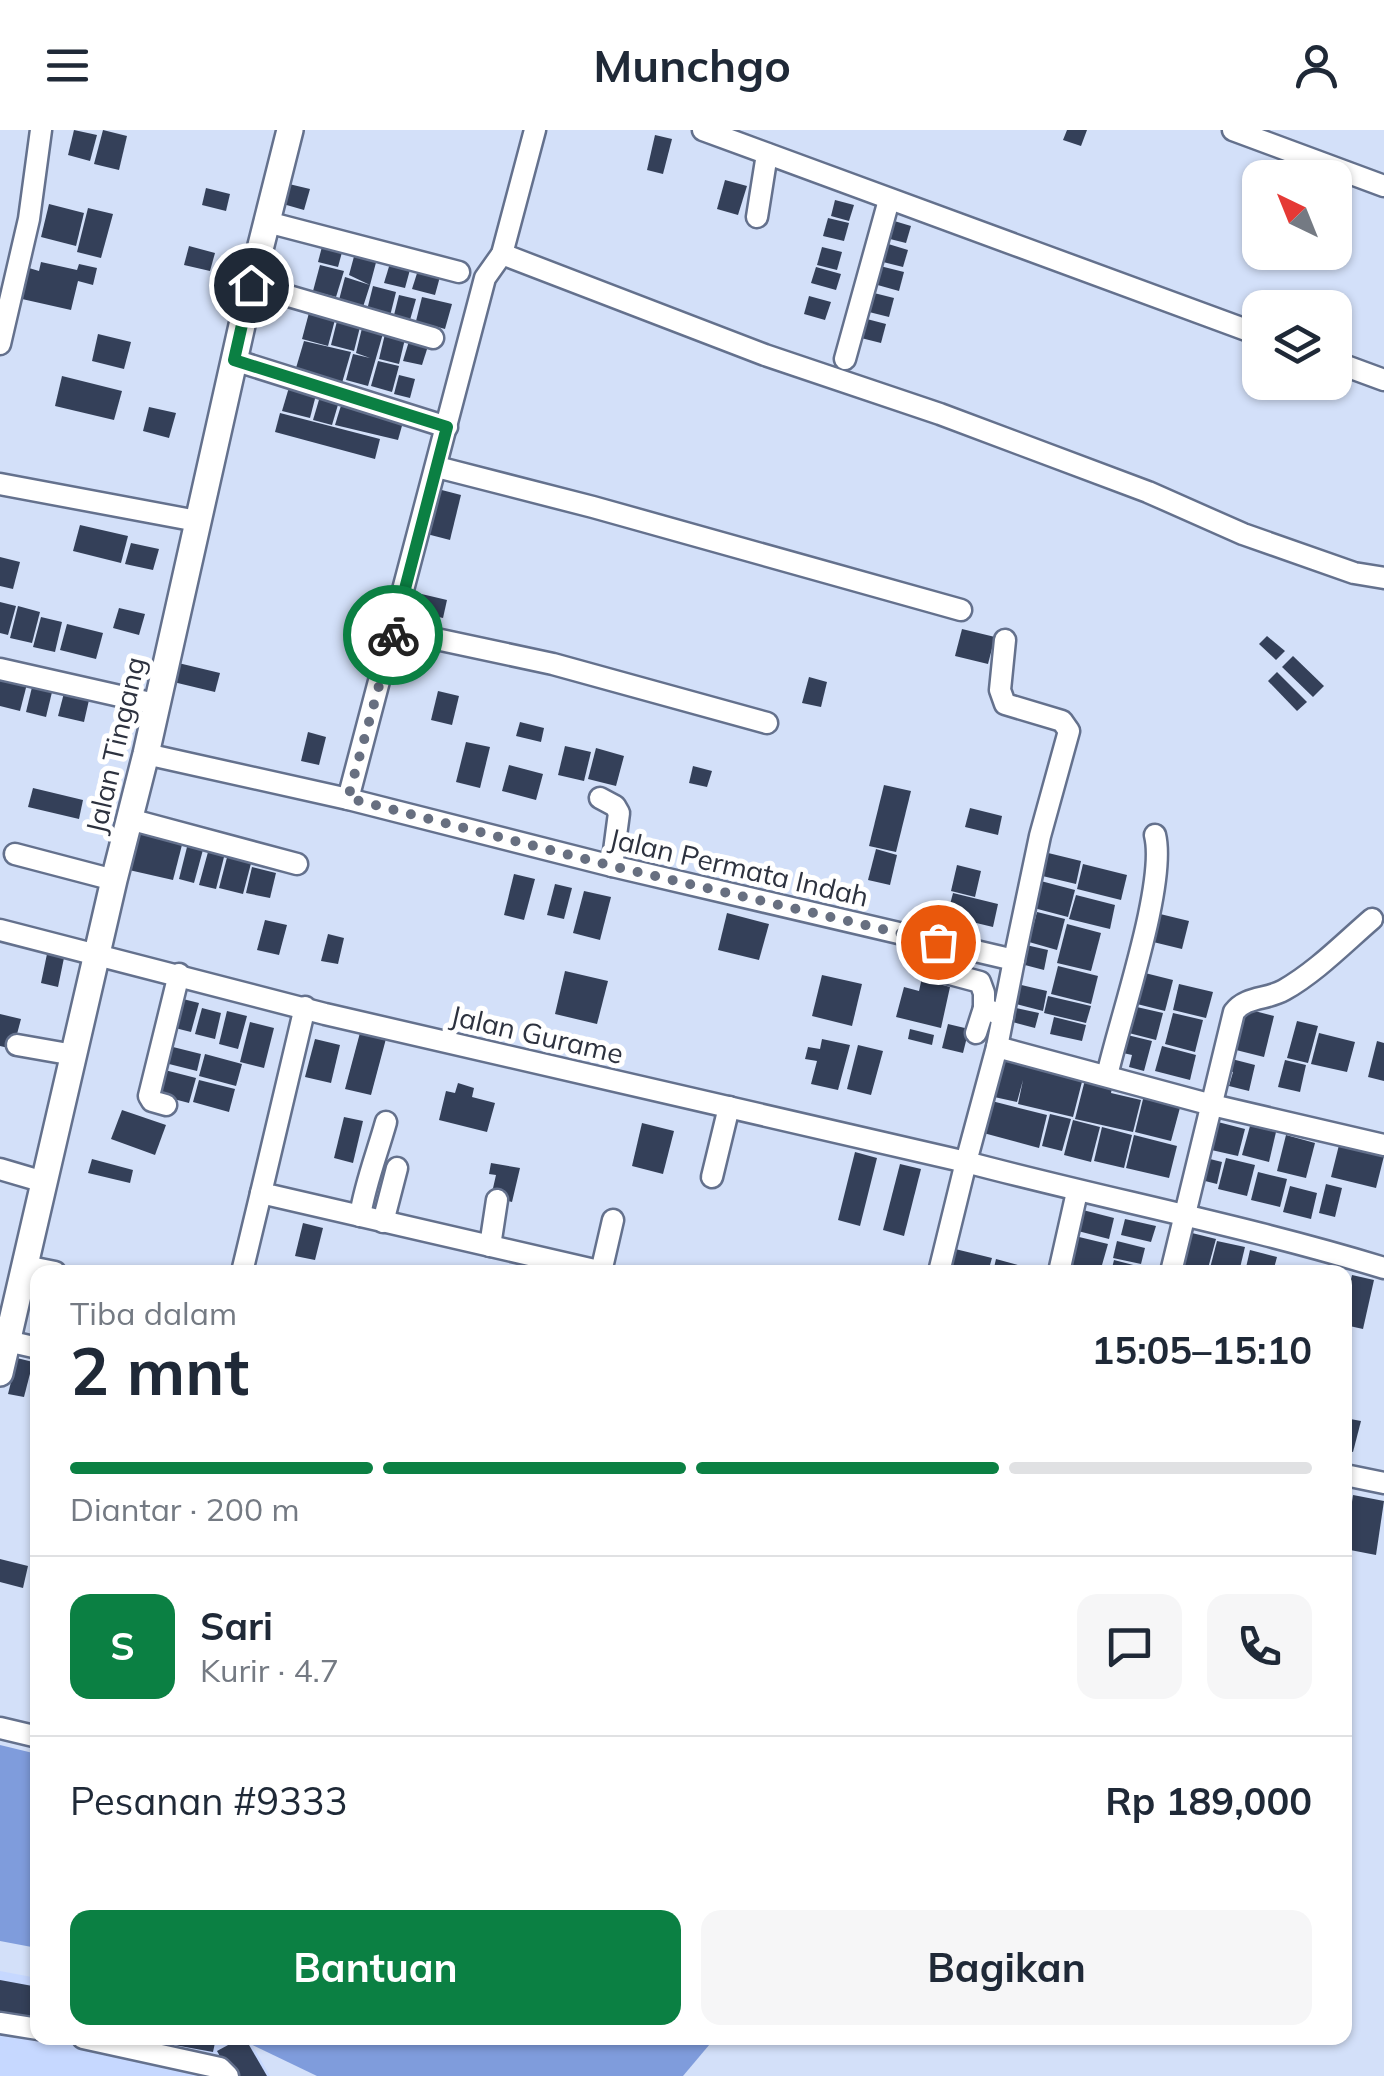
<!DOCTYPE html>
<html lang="id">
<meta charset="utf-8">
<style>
body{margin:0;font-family:Mulish,sans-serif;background:#f6f6f7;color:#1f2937;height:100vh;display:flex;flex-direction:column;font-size:38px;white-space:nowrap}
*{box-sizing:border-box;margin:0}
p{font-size:32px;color:#747a83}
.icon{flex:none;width:55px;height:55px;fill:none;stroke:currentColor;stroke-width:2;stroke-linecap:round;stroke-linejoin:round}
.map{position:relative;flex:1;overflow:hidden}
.side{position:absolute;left:30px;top:1135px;width:1322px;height:780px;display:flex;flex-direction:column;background:#fff;border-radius:20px;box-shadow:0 2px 8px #0004}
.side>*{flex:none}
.needle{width:65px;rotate:317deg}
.buttons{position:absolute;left:1242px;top:30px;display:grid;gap:20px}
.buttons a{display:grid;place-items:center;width:110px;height:110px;border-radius:20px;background:#fff;box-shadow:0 2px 8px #0004;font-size:50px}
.pin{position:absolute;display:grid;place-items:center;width:85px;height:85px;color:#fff;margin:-42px;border:5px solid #fff;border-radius:50%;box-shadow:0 2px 10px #0007}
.courier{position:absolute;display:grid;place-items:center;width:100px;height:100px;margin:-50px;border:8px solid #0b8043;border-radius:50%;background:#fff;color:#222;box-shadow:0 2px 12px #0007}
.overview em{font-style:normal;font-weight:700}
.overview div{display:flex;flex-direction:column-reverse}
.overview{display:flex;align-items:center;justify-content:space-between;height:170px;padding:0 40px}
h1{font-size:65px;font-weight:700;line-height:75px}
.bar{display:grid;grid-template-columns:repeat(4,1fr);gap:15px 10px;align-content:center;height:120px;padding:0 40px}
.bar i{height:12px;border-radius:8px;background:#e0e1e3}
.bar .selected{background:#0b8043}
.bar p{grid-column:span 4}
.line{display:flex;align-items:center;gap:25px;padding:0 40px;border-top:2px solid #e0e1e3}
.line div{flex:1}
.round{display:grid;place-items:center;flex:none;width:105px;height:105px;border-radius:20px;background:#f6f6f7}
.button{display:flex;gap:20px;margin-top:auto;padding:20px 40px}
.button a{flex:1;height:115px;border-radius:20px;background:#0b8043;color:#fff;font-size:40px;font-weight:700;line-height:115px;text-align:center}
.button a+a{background:#f6f6f7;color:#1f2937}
header{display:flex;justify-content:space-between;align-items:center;height:130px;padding:0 40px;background:#fff;font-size:45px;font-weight:700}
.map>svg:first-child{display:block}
.built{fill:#c6d8ff}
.forest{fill:#7f9cdc}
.building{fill:#344059}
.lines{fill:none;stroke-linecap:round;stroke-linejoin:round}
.minor-casing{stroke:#64718d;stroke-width:25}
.major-casing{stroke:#64718d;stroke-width:30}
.minor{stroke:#fff;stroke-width:20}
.major{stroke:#fff;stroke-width:25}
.done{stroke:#676f80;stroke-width:10;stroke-dasharray:0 18}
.route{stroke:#0b8043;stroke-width:12}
.labels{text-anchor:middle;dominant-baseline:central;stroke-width:10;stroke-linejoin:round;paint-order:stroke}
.street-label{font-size:28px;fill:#2d323f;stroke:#fff}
</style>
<header><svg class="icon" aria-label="menu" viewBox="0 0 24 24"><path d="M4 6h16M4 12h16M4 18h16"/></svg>Munchgo<svg class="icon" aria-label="person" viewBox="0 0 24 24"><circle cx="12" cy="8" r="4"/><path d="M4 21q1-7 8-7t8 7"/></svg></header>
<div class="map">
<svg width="1384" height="1946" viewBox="0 0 1384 1946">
<rect width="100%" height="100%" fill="#d3e0f9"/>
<polygon class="built" points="0,1841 37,1848 38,1908 248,1908 270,1946 0,1946"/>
<g class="forest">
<polygon points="0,1615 37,1624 37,1818 0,1811"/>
<polygon points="238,1908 715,1908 683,1946 317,1946"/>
</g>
<g class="building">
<polygon points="74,0 97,5 90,31 68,25"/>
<polygon points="103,0 127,6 119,40 94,34"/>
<polygon points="1067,0 1087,0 1081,16 1063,10"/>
<polygon points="655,5 672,9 663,44 647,40"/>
<polygon points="725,50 747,56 738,85 717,79"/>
<polygon points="289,54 310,59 304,80 283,74"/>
<polygon points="206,58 230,64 226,81 202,75"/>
<polygon points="835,70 854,75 849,91 831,86"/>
<polygon points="49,74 84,83 76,116 41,107"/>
<polygon points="88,78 113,84 101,128 77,122"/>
<polygon points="828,88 849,93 844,111 823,106"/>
<polygon points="891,90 911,96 906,113 886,108"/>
<polygon points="324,109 344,115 338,137 318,132"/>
<polygon points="885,113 908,120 903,137 879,131"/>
<polygon points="189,116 215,123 210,141 184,135"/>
<polygon points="822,117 842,122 837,140 817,135"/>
<polygon points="356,119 378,125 370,155 363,177 339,170 345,147 370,155 349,145"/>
<polygon points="391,130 411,136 405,158 384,153"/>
<polygon points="41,132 77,140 79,134 97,138 93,155 78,151 71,180 22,169 29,138 39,141"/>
<polygon points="320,135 344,141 336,167 313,161"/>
<polygon points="880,136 904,142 899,161 874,154"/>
<polygon points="419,137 441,143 435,165 412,159"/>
<polygon points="816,137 841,144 836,160 811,153"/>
<polygon points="373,156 396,162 390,186 367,180"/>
<polygon points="870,162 894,168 889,187 865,181"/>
<polygon points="399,165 416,169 410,190 394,185"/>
<polygon points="809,166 831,172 825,190 804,184"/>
<polygon points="422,167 452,174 445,199 416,191"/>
<polygon points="310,179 336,186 328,216 302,209"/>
<polygon points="338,187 361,193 354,221 331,215"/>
<polygon points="863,188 886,194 881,213 857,207"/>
<polygon points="363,194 384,200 368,256 346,250 353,224 370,228 356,223"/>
<polygon points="98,204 131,212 124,239 92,231"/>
<polygon points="385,204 405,209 399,234 379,229"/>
<polygon points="304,211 351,222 342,253 296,238"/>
<polygon points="409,211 428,216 422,235 403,231"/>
<polygon points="378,231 399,236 392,262 371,256"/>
<polygon points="399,245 415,249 410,268 394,264"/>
<polygon points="62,246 122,261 114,290 55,276"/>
<polygon points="290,254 317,261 310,288 282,281"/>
<polygon points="321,263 340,268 332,295 313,290"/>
<polygon points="343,269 405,285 398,310 335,295"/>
<polygon points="149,277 176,283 169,308 143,301"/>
<polygon points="280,283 380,309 375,329 275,302"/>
<polygon points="434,358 461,365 450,410 423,403"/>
<polygon points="80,395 128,406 121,433 73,421"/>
<polygon points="131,413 159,419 153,440 125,434"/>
<polygon points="0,427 20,432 13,459 0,456"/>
<polygon points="413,462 447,470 443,488 408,480"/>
<polygon points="0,472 16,476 8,505 0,503"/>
<polygon points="18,476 40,482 32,513 10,508"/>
<polygon points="119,478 145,484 139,505 113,498"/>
<polygon points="41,487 62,492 55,522 33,517"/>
<polygon points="67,494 103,503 96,529 60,520"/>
<polygon points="962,499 995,507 988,534 955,526"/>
<polygon points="1267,506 1285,521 1276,530 1259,514"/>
<polygon points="1293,526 1324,556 1313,567 1282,537"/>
<polygon points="170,531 220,543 215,562 165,550"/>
<polygon points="1277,542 1307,572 1297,581 1268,551"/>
<polygon points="809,547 827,552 821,577 802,573"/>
<polygon points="0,548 27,554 20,581 0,576"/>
<polygon points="33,553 53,558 46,587 26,582"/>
<polygon points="438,561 459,566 452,595 431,590"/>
<polygon points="64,563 89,570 84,592 58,586"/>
<polygon points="520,592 544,598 541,612 516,606"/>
<polygon points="308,602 326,607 319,635 301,631"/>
<polygon points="466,612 490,617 480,658 456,652"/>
<polygon points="565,616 591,622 584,651 558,645"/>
<polygon points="596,618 624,626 616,656 588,649"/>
<polygon points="509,635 543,644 536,670 502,661"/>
<polygon points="693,636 712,641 707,657 689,653"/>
<polygon points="884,655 911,661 896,722 869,716"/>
<polygon points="33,658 83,670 79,689 28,677"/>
<polygon points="970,678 1002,686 998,705 965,697"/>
<polygon points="139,700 183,711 173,750 129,740"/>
<polygon points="211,711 227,715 216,759 199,755"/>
<polygon points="188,713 204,716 194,753 179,749"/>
<polygon points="230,716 254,722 243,764 219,758"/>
<polygon points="876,719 897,725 890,755 868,750"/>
<polygon points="1040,721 1081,731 1076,754 1034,744"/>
<polygon points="1083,734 1127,745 1121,770 1077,759"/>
<polygon points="957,735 981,741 975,767 951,761"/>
<polygon points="252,737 276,743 270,768 246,763"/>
<polygon points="514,744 535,749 524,790 504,785"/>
<polygon points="1037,750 1075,760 1068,787 1030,777"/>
<polygon points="555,754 572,758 564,789 547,785"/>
<polygon points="584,761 611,767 600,810 573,803"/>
<polygon points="953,763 998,774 993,797 947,786"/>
<polygon points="1076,765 1115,775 1110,799 1069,789"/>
<polygon points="1037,782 1065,789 1057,820 1029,812"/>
<polygon points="727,783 769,794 759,830 718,820"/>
<polygon points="1156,783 1189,791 1182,819 1149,811"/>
<polygon points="265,790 287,795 279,825 257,820"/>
<polygon points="1067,794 1101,803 1091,841 1057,833"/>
<polygon points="328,804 344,808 338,834 321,831"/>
<polygon points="1026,815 1048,820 1044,840 1021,834"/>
<polygon points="48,819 65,823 58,857 41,853"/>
<polygon points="1058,836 1098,846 1091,874 1051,864"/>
<polygon points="565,841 608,851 597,894 555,884"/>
<polygon points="1137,841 1173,850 1165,881 1129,872"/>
<polygon points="923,843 941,847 939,854 950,857 941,898 896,887 904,857 919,861"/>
<polygon points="822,845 862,854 852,896 812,886"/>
<polygon points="1013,853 1047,861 1043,881 1008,872"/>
<polygon points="1179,854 1213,862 1206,888 1173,880"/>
<polygon points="1048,866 1091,876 1086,893 1044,883"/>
<polygon points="179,868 199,873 191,902 171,897"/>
<polygon points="1128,875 1163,883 1156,910 1121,901"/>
<polygon points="1012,877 1039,883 1035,898 1009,891"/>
<polygon points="202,878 221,883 215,909 195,904"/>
<polygon points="1243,878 1274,886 1264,927 1232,919"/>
<polygon points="227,881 247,886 238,919 219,914"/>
<polygon points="1173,883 1203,890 1195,922 1165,914"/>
<polygon points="0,884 21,889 13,919 0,916"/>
<polygon points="1054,887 1086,895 1082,911 1050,904"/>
<polygon points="1297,891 1318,896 1308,933 1287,928"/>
<polygon points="250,892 274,898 264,938 240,932"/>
<polygon points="948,894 969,899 963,923 942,918"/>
<polygon points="361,899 387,905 371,965 345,959"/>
<polygon points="910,899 934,905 932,915 908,909"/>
<polygon points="1119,903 1152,911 1144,941 1129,937 1132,925 1114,921"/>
<polygon points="1319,903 1355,912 1347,942 1311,934"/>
<polygon points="315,909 340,915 331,953 305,947"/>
<polygon points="822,909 850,915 838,960 811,954 817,931 805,929 808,917 820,919"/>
<polygon points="1377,911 1384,913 1384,951 1368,947"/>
<polygon points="165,915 201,924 197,941 161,932"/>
<polygon points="858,915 883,921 871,965 847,959"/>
<polygon points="1162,916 1196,925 1190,950 1155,941"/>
<polygon points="205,924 242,934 236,956 199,946"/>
<polygon points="1006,925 1084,944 1073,987 1018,974 1023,950 1017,972 985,965 992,941 1002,943"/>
<polygon points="1228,928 1255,935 1249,961 1229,956 1233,942 1225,940"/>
<polygon points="1285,930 1306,935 1300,962 1278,957"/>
<polygon points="157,938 196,948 189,973 151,963"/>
<polygon points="1086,946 1113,953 1111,963 1141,970 1133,1002 1075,989"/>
<polygon points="199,950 235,959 229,982 193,972"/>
<polygon points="458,953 474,958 472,967 495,973 487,1002 439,990 446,961 455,963"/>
<polygon points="1144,965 1181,974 1171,1011 1135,1002"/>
<polygon points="984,969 1047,985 1039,1018 976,1001"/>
<polygon points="122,980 166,995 155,1025 111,1009"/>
<polygon points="1050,984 1071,989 1062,1021 1042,1016"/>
<polygon points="344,987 363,991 353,1033 334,1028"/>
<polygon points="1073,990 1100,997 1091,1032 1064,1025"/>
<polygon points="1214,991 1245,999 1238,1026 1207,1019"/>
<polygon points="642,993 674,1001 663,1044 632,1036"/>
<polygon points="1250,996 1276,1002 1269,1032 1242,1025"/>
<polygon points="1102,997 1132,1005 1124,1038 1094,1031"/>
<polygon points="1134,1005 1177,1016 1169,1048 1126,1038"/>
<polygon points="1286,1005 1315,1013 1306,1048 1277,1041"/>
<polygon points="1339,1015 1384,1026 1376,1058 1331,1047"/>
<polygon points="855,1022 877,1028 860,1096 838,1090"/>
<polygon points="1202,1027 1222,1032 1217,1054 1197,1049"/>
<polygon points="1226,1028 1255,1035 1247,1066 1218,1059"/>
<polygon points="92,1029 133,1040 130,1053 88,1043"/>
<polygon points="491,1033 520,1038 512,1072 491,1067 496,1045 489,1044"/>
<polygon points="900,1034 921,1039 904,1106 883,1100"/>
<polygon points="1258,1042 1287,1049 1280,1077 1251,1070"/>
<polygon points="1326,1054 1342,1058 1335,1087 1319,1083"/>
<polygon points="1290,1056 1317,1063 1311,1089 1283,1082"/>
<polygon points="1079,1079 1114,1088 1109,1109 1074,1100"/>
<polygon points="1125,1089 1156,1096 1151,1112 1121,1105"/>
<polygon points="303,1093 323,1098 315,1130 295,1126"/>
<polygon points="1188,1102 1216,1109 1207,1142 1178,1142"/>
<polygon points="1075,1106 1108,1114 1100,1142 1067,1134"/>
<polygon points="1117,1111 1145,1118 1141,1134 1113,1128"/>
<polygon points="1217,1111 1245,1117 1239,1142 1209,1142"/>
<polygon points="947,1117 992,1128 988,1142 940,1142"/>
<polygon points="1250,1120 1277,1127 1273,1142 1245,1142"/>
<polygon points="996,1129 1025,1137 1023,1142 993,1142"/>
<polygon points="1114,1130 1145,1138 1144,1142 1111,1142"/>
<polygon points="1352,1145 1374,1150 1363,1199 1345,1195 1345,1177"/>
<polygon points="17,1228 33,1232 24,1267 8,1264"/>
<polygon points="1345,1288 1361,1291 1353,1322 1345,1320"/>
<polygon points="1353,1365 1384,1371 1376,1425 1345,1419"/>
<polygon points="0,1429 28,1436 23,1458 0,1452"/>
<polygon points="0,1850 38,1857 38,1889 0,1881"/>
<polygon points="171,1908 216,1908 213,1922 169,1914"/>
<polygon points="241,1908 245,1908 267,1946 231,1946 217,1921"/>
</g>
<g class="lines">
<defs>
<g id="minor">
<polyline points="703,0 1260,205"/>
<polyline points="1233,0 1384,56"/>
<polyline points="757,87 767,24"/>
<polyline points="267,92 459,142"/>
<polyline points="502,124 765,225 940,284 1148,362 1243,404 1354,443 1384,448"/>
<polyline points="251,155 433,208"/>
<polyline points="0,214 29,89 41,0"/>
<polyline points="845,229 889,70"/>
<polyline points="234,230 447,297"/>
<polyline points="1335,232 1384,250"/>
<polyline points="437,337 593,377 961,480"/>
<polyline points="0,354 197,391"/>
<polyline points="394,500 553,534 767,593"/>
<polyline points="0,539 155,574"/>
<polyline points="146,624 348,669 612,736 1014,830 1040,706 1069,601 1062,591 1005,574 1000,560 1005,510"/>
<polyline points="600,668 615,676 619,683 612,736"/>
<polyline points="348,669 485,148 502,124 535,0"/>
<polyline points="129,689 297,734"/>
<polyline points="15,724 114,750"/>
<polyline points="0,800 325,884 966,1032 939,1142"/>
<path d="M1014,830L997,917L966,1032C1105,1069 1247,1096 1384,1138"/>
<polyline points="939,841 980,852 984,863 984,878 1003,886"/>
<polyline points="305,877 261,1063 603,1142"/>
<polyline points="976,903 984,878"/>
<polyline points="17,915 74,925"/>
<polyline points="997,917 1212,975 1384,1015"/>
<path d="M1107,946C1119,891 1167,754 1155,705"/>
<polyline points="166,975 152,971 149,966 179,844"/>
<polyline points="0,1039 44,1052"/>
<polyline points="712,1047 729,977"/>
<path d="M360,1086C365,1054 377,1024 386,992"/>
<polyline points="383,1092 397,1038"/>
<polyline points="490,1116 497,1070"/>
<polyline points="25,1136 55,1142"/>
<polyline points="242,1142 261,1063"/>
<polyline points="601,1142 613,1090"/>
<polyline points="1059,1142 1077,1062"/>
<path d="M1171,1142L1234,882C1246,866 1267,870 1284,860C1316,842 1344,813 1372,789"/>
<polyline points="7,1211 38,1218"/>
<polyline points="1345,1345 1384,1353"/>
<polyline points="0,1598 38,1607"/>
<polyline points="0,1893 38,1899"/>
<polyline points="83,1908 220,1938 228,1946"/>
</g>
<polyline id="major" points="0,1243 114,750 146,624 251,155 290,0"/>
</defs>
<use href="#minor" class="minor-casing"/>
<use href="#major" class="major-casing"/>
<use href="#minor" class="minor"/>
<use href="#major" class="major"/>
</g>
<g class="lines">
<polyline class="done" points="393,505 348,668 612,736 938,812"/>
<polyline class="route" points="251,155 234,230 447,297 393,505"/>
</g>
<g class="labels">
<g class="street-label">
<text transform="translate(115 615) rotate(-77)">Jalan Tingang</text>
<text transform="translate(739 737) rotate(13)">Jalan Permata Indah</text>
<text transform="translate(537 904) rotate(13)">Jalan Gurame</text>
</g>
</g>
</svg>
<div class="buttons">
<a><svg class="needle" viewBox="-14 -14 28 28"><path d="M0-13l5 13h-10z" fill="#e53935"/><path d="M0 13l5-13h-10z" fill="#747a83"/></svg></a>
<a><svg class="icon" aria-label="layers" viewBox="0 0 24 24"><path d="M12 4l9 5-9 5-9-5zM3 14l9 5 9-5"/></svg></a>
</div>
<div class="pin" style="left:938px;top:812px;background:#ea580c"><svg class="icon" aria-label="bag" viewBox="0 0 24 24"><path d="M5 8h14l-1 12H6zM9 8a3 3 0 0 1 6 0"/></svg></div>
<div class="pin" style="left:251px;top:155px;background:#1f2937"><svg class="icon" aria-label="home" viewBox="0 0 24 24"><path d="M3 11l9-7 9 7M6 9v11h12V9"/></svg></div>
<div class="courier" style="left:393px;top:505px"><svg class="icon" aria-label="bike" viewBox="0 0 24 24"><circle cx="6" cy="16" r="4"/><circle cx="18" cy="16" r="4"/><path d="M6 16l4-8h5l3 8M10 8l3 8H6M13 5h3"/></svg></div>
<section class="side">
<div class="overview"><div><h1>2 mnt</h1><p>Tiba dalam</p></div><em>15:05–15:10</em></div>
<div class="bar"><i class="selected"></i><i class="selected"></i><i class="selected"></i><i></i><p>Diantar · 200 m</p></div>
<div class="line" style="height:180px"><b class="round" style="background:#0b8043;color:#fff">S</b><div><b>Sari</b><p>Kurir · 4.7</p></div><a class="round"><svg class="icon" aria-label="chat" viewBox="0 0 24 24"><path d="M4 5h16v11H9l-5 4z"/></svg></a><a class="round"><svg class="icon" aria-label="phone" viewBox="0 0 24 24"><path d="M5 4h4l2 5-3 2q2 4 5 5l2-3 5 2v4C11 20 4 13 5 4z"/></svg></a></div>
<div class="line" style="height:130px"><div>Pesanan #9333</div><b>Rp 189,000</b></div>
<div class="button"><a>Bantuan</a><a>Bagikan</a></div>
</section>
</div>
